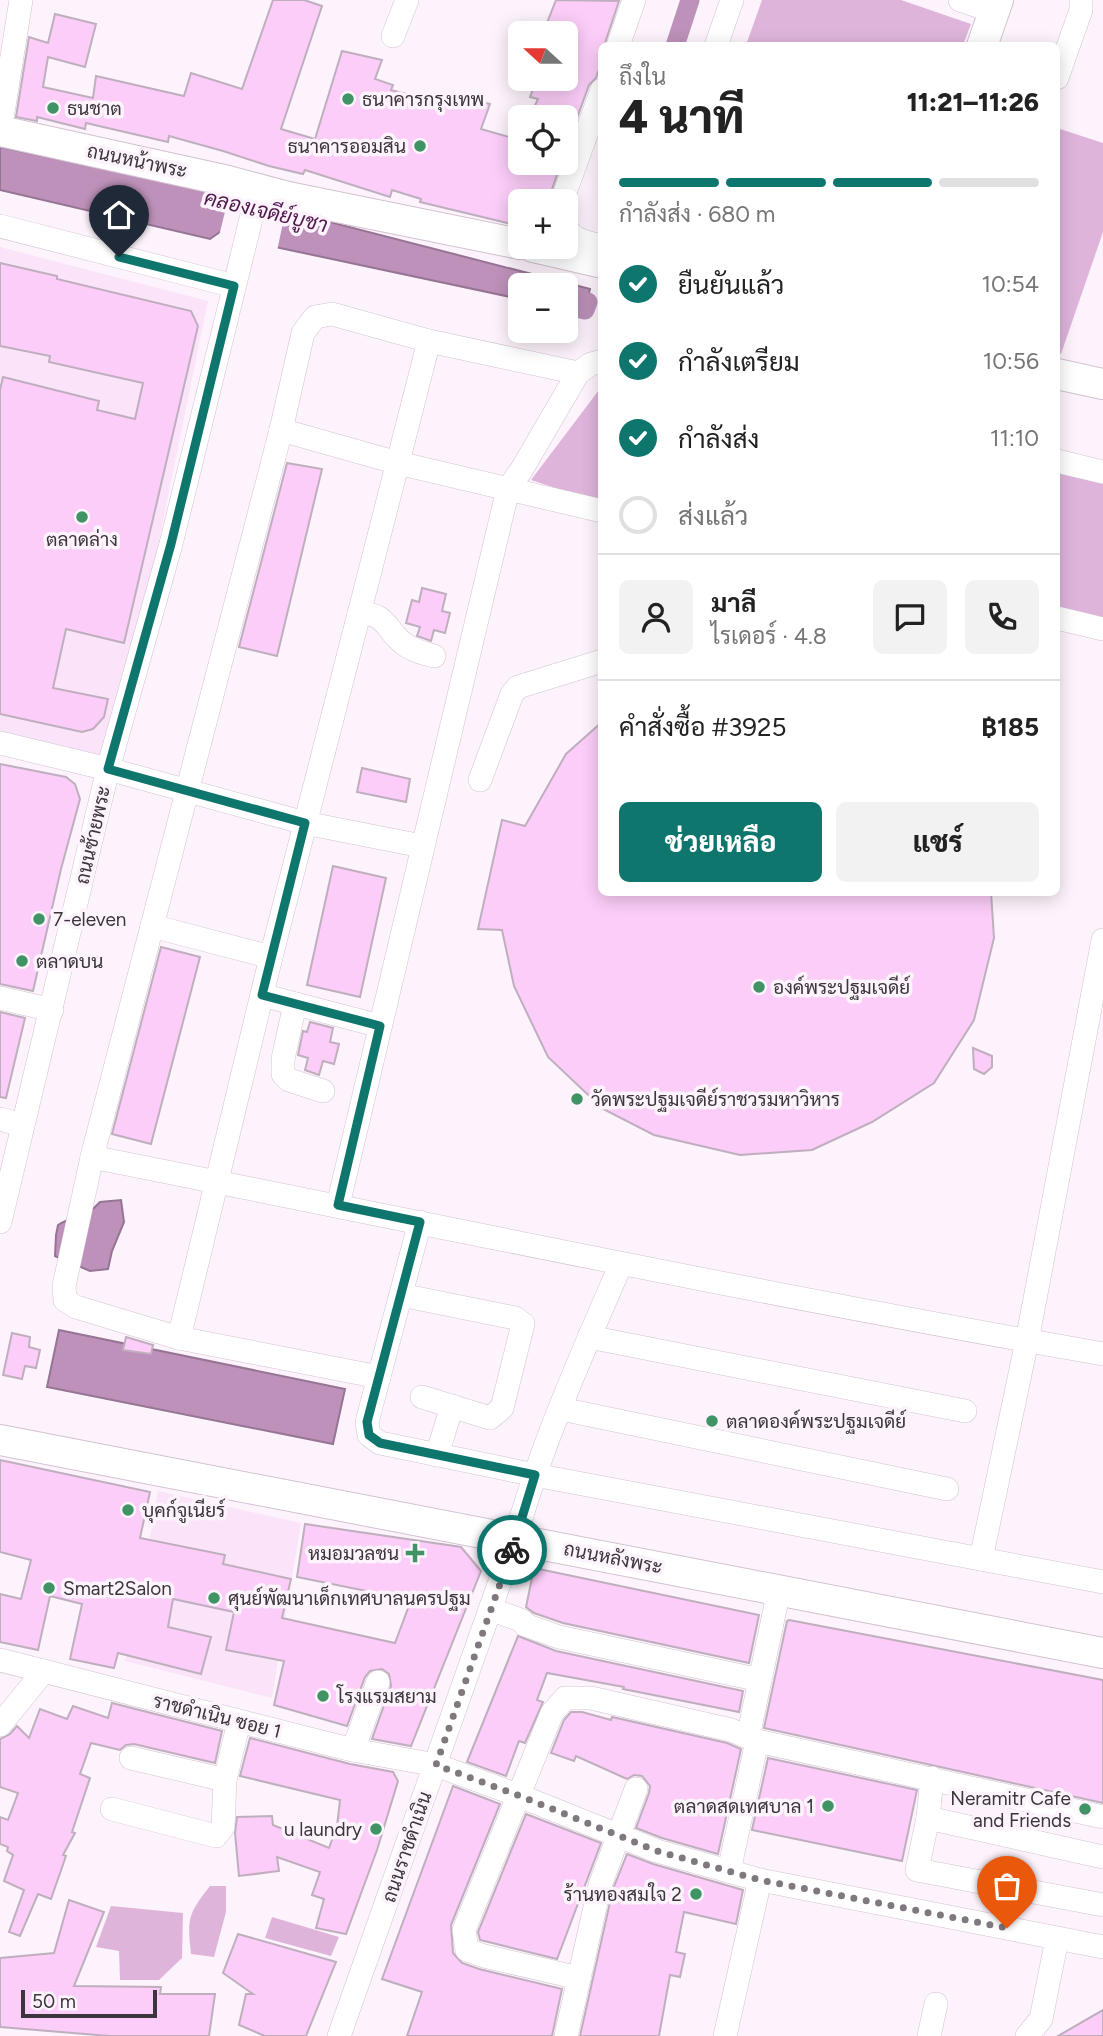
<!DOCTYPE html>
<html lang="th">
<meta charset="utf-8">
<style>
body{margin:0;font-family:Figtree,Sarabun,sans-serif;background:#f2f2f2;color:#222;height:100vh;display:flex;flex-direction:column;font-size:26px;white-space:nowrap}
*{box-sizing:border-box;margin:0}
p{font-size:23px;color:#767676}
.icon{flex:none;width:38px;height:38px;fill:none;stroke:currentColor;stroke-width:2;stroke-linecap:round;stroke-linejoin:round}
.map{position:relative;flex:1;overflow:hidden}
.drawer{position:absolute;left:598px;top:42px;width:462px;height:854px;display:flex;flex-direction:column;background:#fff;border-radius:10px;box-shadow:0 4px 18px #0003}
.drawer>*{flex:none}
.needle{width:46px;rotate:291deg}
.tools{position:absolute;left:508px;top:21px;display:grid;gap:14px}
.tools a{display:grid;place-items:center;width:70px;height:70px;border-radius:10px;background:#fff;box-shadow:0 4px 18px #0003;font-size:35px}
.scale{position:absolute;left:21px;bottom:18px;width:136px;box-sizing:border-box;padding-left:7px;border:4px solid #3c353b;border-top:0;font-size:19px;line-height:24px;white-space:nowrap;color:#3c353b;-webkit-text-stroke:5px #fdf3fc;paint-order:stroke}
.pin{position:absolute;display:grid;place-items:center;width:60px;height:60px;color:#fff;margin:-72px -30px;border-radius:50% 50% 50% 0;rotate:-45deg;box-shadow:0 0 7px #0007}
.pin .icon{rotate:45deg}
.courier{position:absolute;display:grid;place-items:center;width:70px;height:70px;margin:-35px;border:5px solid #0f766e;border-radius:50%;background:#fff;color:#222;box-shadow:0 2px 9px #0007}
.summary em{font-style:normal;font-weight:800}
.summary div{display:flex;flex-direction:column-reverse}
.summary{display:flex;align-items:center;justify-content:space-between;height:119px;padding:0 21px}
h1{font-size:46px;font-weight:800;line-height:52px}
.bar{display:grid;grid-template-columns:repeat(4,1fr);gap:10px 7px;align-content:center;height:84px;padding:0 21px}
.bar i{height:9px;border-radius:5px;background:#e0e0e0}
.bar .current{background:#0f766e}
.bar p{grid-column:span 4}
.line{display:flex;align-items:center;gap:18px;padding:0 21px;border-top:2px solid #e0e0e0}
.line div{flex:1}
.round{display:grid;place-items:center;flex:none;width:74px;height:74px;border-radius:10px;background:#f2f2f2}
ol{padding:0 21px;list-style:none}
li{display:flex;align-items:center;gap:21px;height:77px}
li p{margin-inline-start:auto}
li .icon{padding:7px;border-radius:50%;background:#0f766e;color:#fff;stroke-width:4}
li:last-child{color:#767676}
li i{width:38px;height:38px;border:4px solid #e0e0e0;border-radius:50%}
.cta{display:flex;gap:14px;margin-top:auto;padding:14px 21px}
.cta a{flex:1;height:80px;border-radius:10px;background:#0f766e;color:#fff;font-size:28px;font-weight:800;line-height:80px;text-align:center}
.cta a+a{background:#f2f2f2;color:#222}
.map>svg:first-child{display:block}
.built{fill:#fbe4f9}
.green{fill:#deb4db}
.water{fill:#bd91ba;stroke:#967594;stroke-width:2}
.pier{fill:#fdf3fc}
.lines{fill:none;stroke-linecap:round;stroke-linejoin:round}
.canal{stroke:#bd91ba;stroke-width:19}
.building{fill:#fbcdf8;stroke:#bfafbe;stroke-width:2}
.minor-casing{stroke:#d2c2d1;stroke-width:24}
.major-casing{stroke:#d2c2d1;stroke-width:32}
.minor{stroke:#fff;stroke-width:23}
.major{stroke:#fff;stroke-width:30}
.done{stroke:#80787f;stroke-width:7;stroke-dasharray:0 12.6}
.route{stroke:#0f766e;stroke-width:9}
.poi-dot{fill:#3f9365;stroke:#fdf3fc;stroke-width:2.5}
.labels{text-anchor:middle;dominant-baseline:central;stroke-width:7;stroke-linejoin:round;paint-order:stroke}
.poi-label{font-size:19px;fill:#3c353b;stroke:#fdf3fc;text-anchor:start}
.street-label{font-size:19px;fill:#3c353b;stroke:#fdf3fc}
.water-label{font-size:21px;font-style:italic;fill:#4e194d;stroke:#fdf3fc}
</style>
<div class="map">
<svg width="1103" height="2036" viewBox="0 0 1103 2036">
<rect width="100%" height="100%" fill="#fdf3fc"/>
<g class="built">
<polygon points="0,247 208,301 114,761 0,734"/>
<polygon points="158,1491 301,1523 272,1698 125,1661 136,1618"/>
</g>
<g class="green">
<polygon points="762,0 901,0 971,24 963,45 746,45"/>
<polygon points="1057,128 1103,143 1103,232 1061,354 1057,353"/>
<polygon points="602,386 602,503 531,480"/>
<polygon points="1057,469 1103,480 1103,621 1057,610"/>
<path d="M210,1886H226V1912L214,1957L191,1954C187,1918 188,1914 210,1886Z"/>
<polygon points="111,1906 183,1913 182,1958 159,1980 120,1980 119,1951 96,1947"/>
<polygon points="272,1917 339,1937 331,1956 265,1938"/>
</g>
<g class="water">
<polygon points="0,147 217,193 590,289 584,313 565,309 565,285 520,285 520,299 280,248 220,232 210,239 0,190"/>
<path d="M121,1200L124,1222L112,1251L108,1269L90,1271L55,1256L56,1235L58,1225C77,1213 85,1219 100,1202Z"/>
<polygon points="59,1330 345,1389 333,1444 47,1387"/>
</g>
<polygon class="pier" points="218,191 290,208 284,218 277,251 219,236 226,208"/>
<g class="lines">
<g class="canal">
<polyline points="675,46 690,0"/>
<polyline points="565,305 585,310 588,302"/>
</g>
</g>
<g class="building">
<polygon points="273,0 304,0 322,6 281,129 315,139 342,51 382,60 375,79 393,85 391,90 422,98 424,94 450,102 452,95 490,104 481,129 520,140 520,163 561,163 548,201 520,201 520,226 420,202 421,199 392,190 390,197 305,170 303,174 269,166 223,151 169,136 168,142 86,123 85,129 37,117 37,121 16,117 29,37 48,43 55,14 96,24 85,67 48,57 43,87 93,98 96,76 184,96 191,73 242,89"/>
<polygon points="556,0 619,1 604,46 602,46 602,61 596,78 589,85 565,151 565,117 541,117 531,114 538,99 530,97 537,79 565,85 565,33 543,33"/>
<polygon points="0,263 57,276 57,279 191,311 198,326 124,643 66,629 53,688 108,699 104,717 93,729 82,732 0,714 0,390 3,377 99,401 97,410 135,419 143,383 49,362 50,356 0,346"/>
<polygon points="287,463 322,469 277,656 239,647"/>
<polygon points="422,588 446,594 442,611 450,613 445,633 434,630 431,641 417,636 420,627 406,623 412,600 419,602"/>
<polygon points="602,722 602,892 991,892 994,938 974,1020 934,1083 872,1122 812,1150 740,1155 654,1135 603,1109 548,1057 514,986 502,930 478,929 502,820 525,826 566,754"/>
<polygon points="0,764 66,777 75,784 80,799 61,869 33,991 0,984"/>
<polygon points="362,768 410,779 406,802 357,792"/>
<polygon points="333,866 386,878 360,997 307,985"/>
<polygon points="161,947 200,957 151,1144 112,1134"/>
<polygon points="0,1012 25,1018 6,1098 0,1097"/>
<polygon points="310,1022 333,1028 330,1042 339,1044 334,1064 323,1061 319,1075 305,1070 308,1058 298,1055 303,1031 307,1032"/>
<polygon points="973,1048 992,1056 992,1067 984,1074 974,1069"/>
<polygon points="12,1333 30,1337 29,1347 40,1350 36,1368 25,1366 22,1379 3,1375"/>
<polygon points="126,1337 153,1345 151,1354 123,1350"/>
<polygon points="0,1460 150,1492 140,1538 225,1555 223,1564 291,1579 282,1618 395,1643 411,1600 297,1577 305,1524 461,1547 481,1571 411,1746 372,1739 391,1686 389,1674 382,1669 370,1671 365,1677 347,1726 274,1705 284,1661 226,1650 234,1612 173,1599 168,1627 211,1637 201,1674 118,1653 114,1668 70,1659 82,1604 50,1596 38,1650 0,1642 0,1594 21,1599 31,1560 0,1552"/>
<polygon points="534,1568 759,1615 749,1663 563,1623 534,1613 526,1607"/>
<polygon points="789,1620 1103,1680 1103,1803 764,1728 787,1621"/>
<polygon points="518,1636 556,1651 743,1691 739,1712 623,1689 624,1687 547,1673 537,1700 543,1702 525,1743 519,1741 506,1776 467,1762"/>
<polygon points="112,1703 222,1731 215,1763 134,1744 126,1745 120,1750 91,1743 80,1774 90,1778 72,1832 75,1833 63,1855 66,1856 51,1899 38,1894 20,1936 9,1932 24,1890 4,1881 13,1855 7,1851 8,1847 0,1844 0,1817 8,1820 18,1793 0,1787 0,1739 10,1734 17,1726 29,1738 40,1709 67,1719 73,1706 108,1718"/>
<polygon points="571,1712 582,1712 611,1720 612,1717 727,1743 741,1749 718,1854 662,1838 636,1828 649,1793 650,1786 642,1776 634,1775 627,1779 576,1756 574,1761 551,1753 564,1720"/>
<polygon points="250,1738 350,1764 393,1772 398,1781 377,1850 346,1934 316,1928 324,1899 312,1895 320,1872 277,1857 279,1871 239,1876 235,1833 237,1817 272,1816 273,1825 329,1848 337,1826 340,1800 240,1776"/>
<polygon points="768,1758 917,1790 902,1861 752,1830"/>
<polygon points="453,1786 500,1804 451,1925 453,1953 462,1963 479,1969 562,1989 552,2036 407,2036 422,1992 382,1979"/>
<polygon points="526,1814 601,1843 557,1959 480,1940 478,1932"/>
<polygon points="627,1854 653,1864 743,1890 736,1924 684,1912 676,1952 685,1954 680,1977 670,1975 659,2036 580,2036 613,1889"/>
<polygon points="69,1900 104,1912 74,1986 161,1987 160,1994 215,1994 209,2036 109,2036 0,2027 0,1958 54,1953"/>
<polygon points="238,1934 336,1962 306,2036 265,2036 239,2025 246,1994 253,1994 223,1973"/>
<polygon points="1103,2010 1103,2036 1058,2036"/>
</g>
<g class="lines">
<defs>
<g id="minor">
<polyline points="960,0 994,12"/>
<polyline points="393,36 407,0"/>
<polyline points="618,46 634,0"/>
<polyline points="716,46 732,0"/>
<polyline points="1057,78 1081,10 1081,0"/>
<polyline points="0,131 21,0"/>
<polyline points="562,201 602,90"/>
<path d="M565,224C571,241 586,242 602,246"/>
<polyline points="0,226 234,286"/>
<polyline points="281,430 398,463 602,511"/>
<polyline points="1057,461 1103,472"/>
<path d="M359,613C388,614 384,628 403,643C411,650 423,653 434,656"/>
<polyline points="1057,618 1103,629"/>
<polyline points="0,743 108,769 305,823 422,846"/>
<polyline points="480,780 512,694 518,687 602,661"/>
<polyline points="152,926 271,957"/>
<polyline points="262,995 380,1026"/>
<polyline points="0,998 52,1010"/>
<polyline points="295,1004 283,1059 283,1074 289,1080 323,1091"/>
<polyline points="0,1119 23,1125"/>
<path d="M92,1157C429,1224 765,1295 1103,1354"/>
<polyline points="338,1205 508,489 522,469 578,373"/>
<polyline points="0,1222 108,769 171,544 254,207"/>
<polyline points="420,1222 367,1422 369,1435 380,1443 535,1475 1103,1582"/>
<polyline points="401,1295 515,1318 523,1324 502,1408 490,1418 422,1397"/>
<polyline points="589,1337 965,1411"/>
<polyline points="179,1338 271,957 429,341"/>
<polyline points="379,1377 179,1338 76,1307 65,1300 64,1286 92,1157 281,430 303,333 315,317 332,314 429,341 578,373 591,364 602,361"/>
<polyline points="561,1409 947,1489"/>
<polyline points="437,1455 452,1406"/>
<polyline points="981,1559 1027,1341 1103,940"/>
<polyline points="490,1609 523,1621 525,1625 559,1637 760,1680"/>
<polyline points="0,1660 353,1750 436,1765 520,1796 657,1851 760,1880 1103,1947"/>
<polyline points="0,1725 44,1671"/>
<polyline points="748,1737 779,1590"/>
<polyline points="353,1750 378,1682"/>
<polyline points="131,1758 225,1780"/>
<polyline points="932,1778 928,1818 917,1870 1103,1905"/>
<polyline points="112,1809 216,1836 223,1827 225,1780 239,1722"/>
<polyline points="928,1818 1103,1857"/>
<polyline points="729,1871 757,1741 1103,1817"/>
<polyline points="579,1978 484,1956 467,1950 464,1930 552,1713 565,1698 591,1698 731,1730 757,1741"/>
<path d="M339,2036L515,1539C541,1445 582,1354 621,1264"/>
<polyline points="566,2036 600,1885 636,1789"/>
<polyline points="725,2036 760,1880"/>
<polyline points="929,2036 936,2004"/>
<polyline points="1027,2036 1041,2019 1057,1939"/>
</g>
<g id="major">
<polyline points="982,46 998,0"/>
<polyline points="0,131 228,181 288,197 520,244"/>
<polyline points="533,247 602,263"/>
<polyline points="1057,374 1103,384"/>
<polyline points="0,1440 1103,1653"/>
</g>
</defs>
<use href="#minor" class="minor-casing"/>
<use href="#major" class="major-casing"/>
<use href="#minor" class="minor"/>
<use href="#major" class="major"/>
</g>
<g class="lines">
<polyline class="done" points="512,1550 436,1765 520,1796 657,1851 760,1880 1007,1928"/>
<polyline class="route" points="119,257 234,286 171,544 108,769 305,823 262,995 380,1026 338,1205 420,1222 367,1422 369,1435 380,1443 535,1475 512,1550"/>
</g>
<g class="poi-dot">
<circle cx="348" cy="99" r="7"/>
<circle cx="53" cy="108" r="7"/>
<circle cx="420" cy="146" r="7"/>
<circle cx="82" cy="517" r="7"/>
<circle cx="39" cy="919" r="7"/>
<circle cx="22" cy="961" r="7"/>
<circle cx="759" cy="987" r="7"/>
<circle cx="577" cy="1099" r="7"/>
<circle cx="712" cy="1421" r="7"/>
<circle cx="128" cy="1510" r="7"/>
<path d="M411.5 1542.5h7v7h7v7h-7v7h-7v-7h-7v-7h7z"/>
<circle cx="49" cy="1588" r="7"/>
<circle cx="214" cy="1598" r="7"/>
<circle cx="323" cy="1696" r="7"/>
<circle cx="828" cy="1806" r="7"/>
<circle cx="1085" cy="1809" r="7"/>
<circle cx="376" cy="1829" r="7"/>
<circle cx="696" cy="1894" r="7"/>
</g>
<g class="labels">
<g class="poi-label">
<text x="362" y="99">ธนาคารกรุงเทพ</text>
<text x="67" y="108">ธนชาต</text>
<text x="406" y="146" text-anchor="end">ธนาคารออมสิน</text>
<text x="82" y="539" text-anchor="middle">ตลาดล่าง</text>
<text x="53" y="919">7-eleven</text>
<text x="36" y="961">ตลาดบน</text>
<text x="773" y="987">องค์พระปฐมเจดีย์</text>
<text x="591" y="1099">วัดพระปฐมเจดีย์ราชวรมหาวิหาร</text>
<text x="726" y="1421">ตลาดองค์พระปฐมเจดีย์</text>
<text x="142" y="1510">บุคก์จูเนียร์</text>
<text x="399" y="1553" text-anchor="end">หมอมวลชน</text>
<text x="63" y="1588">Smart2Salon</text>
<text x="228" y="1598">ศุนย์พัฒนาเด็กเทศบาลนครปฐม</text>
<text x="337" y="1696">โรงแรมสยาม</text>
<text x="1071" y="1798" text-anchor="end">Neramitr Cafe<tspan x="1071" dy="22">and Friends</tspan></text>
<text x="814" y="1806" text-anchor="end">ตลาดสดเทศบาล 1</text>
<text x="362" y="1829" text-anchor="end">u laundry</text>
<text x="682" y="1894" text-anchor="end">ร้านทองสมใจ 2</text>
</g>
<g class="street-label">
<text transform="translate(137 161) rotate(12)">ถนนหน้าพระ</text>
<text transform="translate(93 835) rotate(-77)">ถนนซ้ายพระ</text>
<text transform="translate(613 1558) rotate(11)">ถนนหลังพระ</text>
<text transform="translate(217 1716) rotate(14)">ราชดำเนิน ซอย 1</text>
<text transform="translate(407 1847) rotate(-71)">ถนนราชดำเนิน</text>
</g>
<g class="water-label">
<text transform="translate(266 211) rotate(13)">คลองเจดีย์บูชา</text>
</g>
</g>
</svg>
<div class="tools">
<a><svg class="needle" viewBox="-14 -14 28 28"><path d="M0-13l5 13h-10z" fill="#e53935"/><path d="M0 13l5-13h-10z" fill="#767676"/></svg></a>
<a><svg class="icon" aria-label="locate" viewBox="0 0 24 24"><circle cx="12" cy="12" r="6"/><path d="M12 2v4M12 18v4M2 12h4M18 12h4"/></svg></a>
<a>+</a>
<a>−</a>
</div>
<div class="scale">50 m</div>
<div class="pin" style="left:1007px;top:1928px;background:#ea580c"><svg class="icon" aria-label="bag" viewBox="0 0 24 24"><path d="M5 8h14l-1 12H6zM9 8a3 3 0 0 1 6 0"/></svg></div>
<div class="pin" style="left:119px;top:257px;background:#1f2937"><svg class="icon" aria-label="home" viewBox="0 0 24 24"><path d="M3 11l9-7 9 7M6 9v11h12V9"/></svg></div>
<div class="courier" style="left:512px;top:1550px"><svg class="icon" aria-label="bike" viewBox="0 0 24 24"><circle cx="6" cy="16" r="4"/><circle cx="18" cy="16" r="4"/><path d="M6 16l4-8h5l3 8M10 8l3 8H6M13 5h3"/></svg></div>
<section class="drawer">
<div class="summary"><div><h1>4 นาที</h1><p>ถึงใน</p></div><em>11:21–11:26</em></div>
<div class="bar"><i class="current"></i><i class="current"></i><i class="current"></i><i></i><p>กำลังส่ง · 680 m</p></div>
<ol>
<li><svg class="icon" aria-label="check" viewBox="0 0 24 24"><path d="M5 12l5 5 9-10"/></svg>ยืนยันแล้ว<p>10:54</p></li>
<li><svg class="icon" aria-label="check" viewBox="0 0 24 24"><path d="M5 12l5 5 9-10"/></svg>กำลังเตรียม<p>10:56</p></li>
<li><svg class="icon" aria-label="check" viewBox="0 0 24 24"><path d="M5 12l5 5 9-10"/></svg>กำลังส่ง<p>11:10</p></li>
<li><i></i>ส่งแล้ว</li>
</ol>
<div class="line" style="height:126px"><a class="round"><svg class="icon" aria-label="person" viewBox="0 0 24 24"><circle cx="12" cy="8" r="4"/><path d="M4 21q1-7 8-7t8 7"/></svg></a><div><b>มาลี</b><p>ไรเดอร์ · 4.8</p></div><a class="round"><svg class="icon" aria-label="chat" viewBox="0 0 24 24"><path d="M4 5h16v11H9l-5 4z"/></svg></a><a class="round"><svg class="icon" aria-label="phone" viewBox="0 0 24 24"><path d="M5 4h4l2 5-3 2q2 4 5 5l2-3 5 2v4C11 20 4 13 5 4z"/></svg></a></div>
<div class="line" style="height:91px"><div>คำสั่งซื้อ #3925</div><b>฿185</b></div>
<div class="cta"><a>ช่วยเหลือ</a><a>แชร์</a></div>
</section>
</div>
